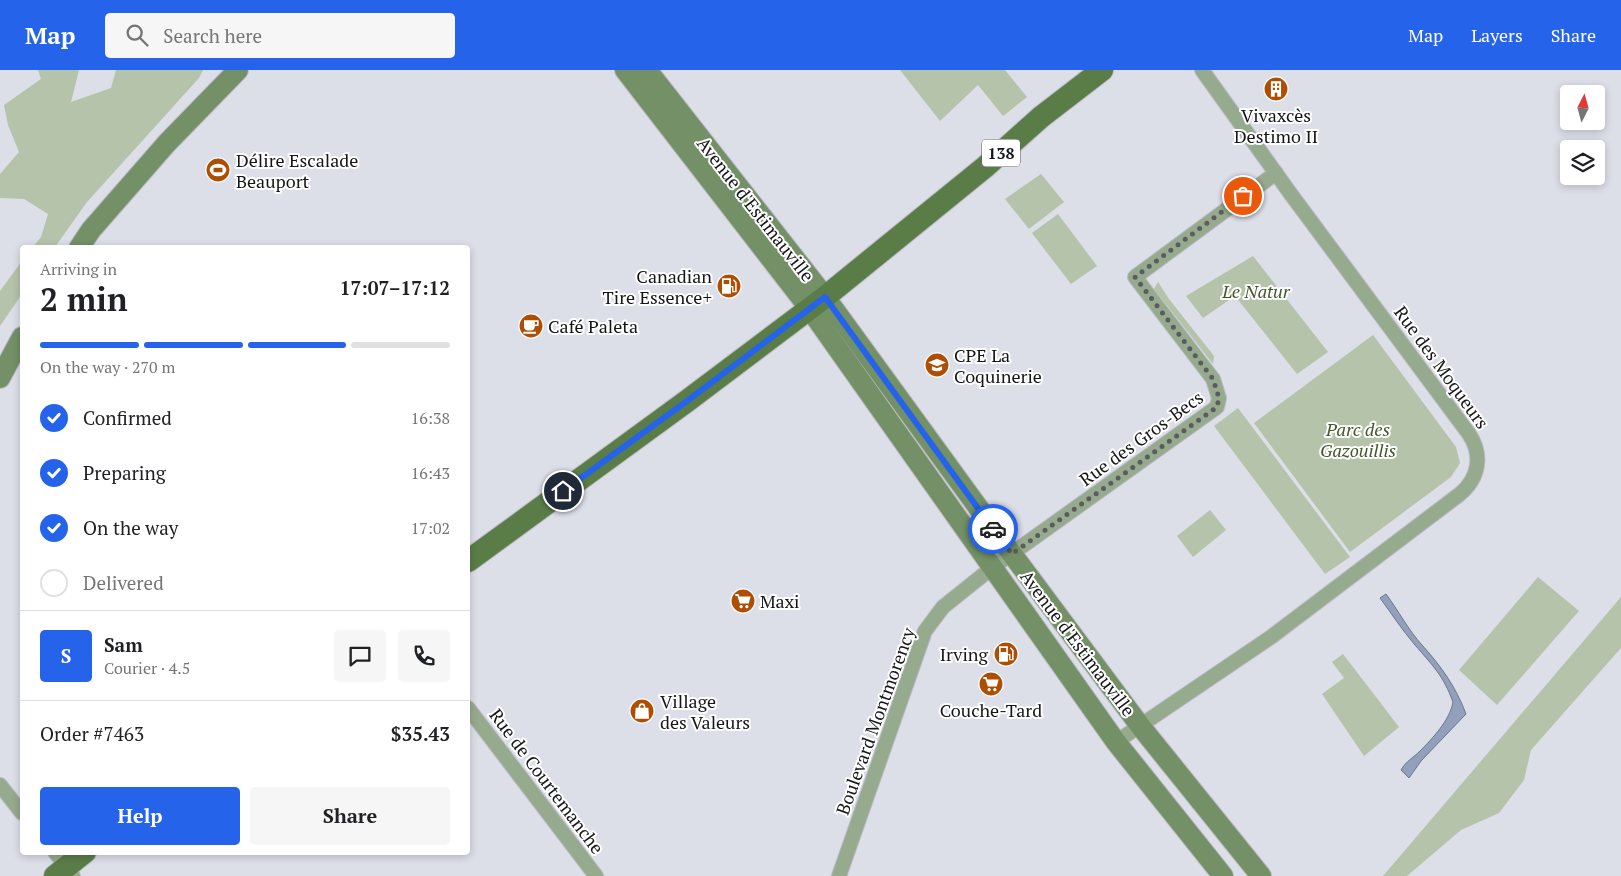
<!DOCTYPE html>
<meta charset="utf-8">
<style>
body{margin:0;font-family:"PT Serif",serif;background:#f6f6f6;color:#202124;height:100vh;display:flex;flex-direction:column;font-size:19px;white-space:nowrap}
*{box-sizing:border-box;margin:0}
p{font-size:16px;color:#757577}
.icon{flex:none;width:28px;height:28px;fill:none;stroke:currentColor;stroke-width:2;stroke-linecap:round;stroke-linejoin:round}
.map{position:relative;flex:1;overflow:hidden}
.drawer{position:absolute;left:20px;top:175px;width:450px;height:610px;display:flex;flex-direction:column;background:#fff;border-radius:5px;box-shadow:0 2px 8px #0003}
.drawer>*{flex:none}
.needle{width:32px;rotate:6deg}
.buttons{position:absolute;left:1560px;top:15px;display:grid;gap:10px}
.buttons a{display:grid;place-items:center;width:45px;height:45px;border-radius:5px;background:#fff;box-shadow:0 2px 8px #0003;font-size:25px}
.pin{position:absolute;display:grid;place-items:center;width:42px;height:42px;color:#fff;margin:-21px;border:2px solid #fff;border-radius:50%;box-shadow:0 1px 5px #0007}
.courier{position:absolute;display:grid;place-items:center;width:50px;height:50px;margin:-25px;border:4px solid #2563eb;border-radius:50%;background:#fff;color:#222;box-shadow:0 1px 6px #0007}
.headline em{font-style:normal;font-weight:700}
.headline div{display:flex;flex-direction:column-reverse}
.headline{display:flex;align-items:center;justify-content:space-between;height:85px;padding:0 20px}
h1{font-size:32px;font-weight:700;line-height:38px}
.bar{display:grid;grid-template-columns:repeat(4,1fr);gap:8px 5px;align-content:center;height:60px;padding:0 20px}
.bar i{height:6px;border-radius:4px;background:#e0e0e0}
.bar .current{background:#2563eb}
.bar p{grid-column:span 4}
.line{display:flex;align-items:center;gap:12px;padding:0 20px;border-top:1px solid #e0e0e0}
.line div{flex:1}
.round{display:grid;place-items:center;flex:none;width:52px;height:52px;border-radius:5px;background:#f6f6f6}
ol{padding:0 20px;list-style:none}
li{display:flex;align-items:center;gap:15px;height:55px}
li p{margin-inline-start:auto}
li .icon{padding:5px;border-radius:50%;background:#2563eb;color:#fff;stroke-width:4}
li:last-child{color:#757577}
li i{width:28px;height:28px;border:2px solid #e0e0e0;border-radius:50%}
.primary-button{display:flex;gap:10px;margin-top:auto;padding:10px 20px}
.primary-button a{flex:1;height:58px;border-radius:5px;background:#2563eb;color:#fff;font-size:20px;font-weight:700;line-height:58px;text-align:center}
.primary-button a+a{background:#f6f6f6;color:#202124}
header{display:flex;align-items:center;gap:30px;box-sizing:border-box;height:70px;padding:0 25px;background:#2563eb;color:#fff}
header strong{font-size:24px}
nav{display:flex;gap:28px;margin-inline-start:auto;font-size:18px}
.search{width:350px;height:45px;background:#f6f6f6;display:flex;align-items:center;gap:12px;box-sizing:border-box;padding:0 18px;border-radius:5px;color:#757577;font-size:19px}
.map>svg:first-child{display:block}
.green{fill:#b6c3ab}
.water{fill:#92a0bc;stroke:#6c778b}
.lines{fill:none;stroke-linecap:round;stroke-linejoin:round}
.street-casing{stroke:#b8bac3;stroke-width:16}
.secondary-casing{stroke:#b8bac3;stroke-width:22}
.primary-casing{stroke:#b8bac3;stroke-width:24}
.street{stroke:#96aa8e;stroke-width:14}
.secondary{stroke:#739066;stroke-width:20}
.primary{stroke:#5a7d48;stroke-width:22}
.done{stroke:#5b5c61;stroke-width:5;stroke-dasharray:0 9}
.route{stroke:#2563eb;stroke-width:6}
.labels{text-anchor:middle;dominant-baseline:central;stroke-width:4;stroke-linejoin:round;paint-order:stroke}
.shield{fill:#fff;stroke:#5b5c5e;stroke-width:1}
.shield-label{font-size:16px;font-weight:bold;fill:#151619}
.poi-label{font-size:18px;fill:#151619;stroke:#fff;text-anchor:start}
.street-label{font-size:18px;fill:#151619;stroke:#fff}
.park-label{font-size:18px;font-style:italic;fill:#42582c;stroke:#fff}
</style>
<header>
<strong>Map</strong>
<div class="search"><svg class="icon" aria-label="search" viewBox="0 0 24 24"><circle cx="10" cy="10" r="6"/><path d="M15 15l6 6"/></svg>Search here</div>
<nav><a>Map</a><a>Layers</a><a>Share</a></nav>
</header>
<div class="map">
<svg width="1621" height="806" viewBox="0 0 1621 806">
<rect width="100%" height="100%" fill="#dcdee8"/>
<g class="green">
<polygon points="38,0 79,0 71,32 111,18 116,0 203,0 199,8 87,132 55,177 33,177 41,167 48,144 24,129 0,128 0,104 19,82 8,55 4,35 41,9"/>
<polygon points="900,0 1005,0 1027,27 1003,46 978,15 940,51"/>
<polygon points="1041,104 1064,132 1029,159 1005,129"/>
<polygon points="1058,144 1097,196 1071,214 1032,163"/>
<polygon points="1253,186 1328,282 1297,304 1235,226 1203,248 1186,226"/>
<polygon points="22,191 22,224 0,256 0,221"/>
<polygon points="1158,212 1169,229 1214,286 1213,294 1154,219"/>
<polygon points="1373,265 1456,377 1460,393 1451,407 1350,482 1254,353"/>
<polygon points="1238,338 1350,487 1325,504 1214,356"/>
<polygon points="1210,440 1226,460 1193,487 1177,466"/>
<polygon points="1538,507 1579,541 1497,635 1459,600"/>
<polygon points="1621,527 1621,578 1531,680 1524,710 1499,743 1461,760 1407,806 1383,806"/>
<polygon points="1343,584 1399,657 1364,686 1322,624 1344,608 1332,592"/>
</g>
<path class="water" d="M1386,524C1398,540 1409,561 1422,575C1441,596 1456,617 1466,644L1421,691L1409,708L1401,700C1406,691 1413,688 1420,681C1432,669 1450,650 1453,632C1443,605 1433,596 1415,575C1402,560 1392,544 1380,528Z"/>
<g class="lines">
<defs>
<g id="street">
<polyline points="468,638 596,806"/>
<path d="M1116,672L1271,567L1460,424C1479,408 1483,385 1469,364L1290,123L1202,0"/>
<polyline points="0,715 22,743"/>
<polyline points="55,782 73,806"/>
<polyline points="839,806 925,561 943,537 993,497 1217,337 1219,328 1213,309 1135,207 1276,103"/>
</g>
<g id="secondary">
<polyline points="625,0 809,238 1116,672 1223,806"/>
<polyline points="647,0 825,227 1012,484 1141,657 1261,806"/>
<polyline points="79,178 91,160 167,73 238,0"/>
<polyline points="0,308 22,267"/>
</g>
<g id="primary">
<polyline points="468,491 687,331 825,227 985,97 1041,47 1102,0"/>
<polyline points="55,806 85,782"/>
</g>
</defs>
<use href="#street" class="street-casing"/>
<use href="#secondary" class="secondary-casing"/>
<use href="#primary" class="primary-casing"/>
<use href="#street" class="street"/>
<use href="#secondary" class="secondary"/>
<use href="#primary" class="primary"/>
</g>
<g class="lines">
<polyline class="done" points="993,459 1012,484 1217,337 1219,328 1213,309 1135,207 1243,126"/>
<polyline class="route" points="563,421 687,331 825,227 993,459"/>
</g>
<defs>
<symbol id="building-disc" viewBox="-11 -11 22 22"><circle r="9.5" fill="#ad4e03" stroke="#fff"/><path d="M-4-6H4V6H1V3H-1V6H-4ZM-2.5-4.3h1.7v1.8h-1.7ZM.8-4.3h1.7v1.8H.8ZM-2.5-1h1.7V.8h-1.7ZM.8-1h1.7V.8H.8Z" fill="#fff"/></symbol>
<symbol id="stadium-disc" viewBox="-11 -11 22 22"><circle r="9.5" fill="#ad4e03" stroke="#fff"/><path d="M0-5a6.5 5 0 1 0 0 10a6.5 5 0 1 0 0-10ZM-3.5-1.8h7v3.6h-7Z" fill="#fff"/></symbol>
<symbol id="fuel-disc" viewBox="-11 -11 22 22"><circle r="9.5" fill="#ad4e03" stroke="#fff"/><path d="M-5.5-6h7V0h2V4h1.3V-2.5L3-4.5l.8-.8L6-3V5H2.5V1h-1V6h-7ZM-4.2-4.7v3.2H.2V-4.7Z" fill="#fff"/></symbol>
<symbol id="cafe-disc" viewBox="-11 -11 22 22"><circle r="9.5" fill="#ad4e03" stroke="#fff"/><path d="M-5.5-4.5H6V0H3Q3 3.5 0 3.5H-2.5Q-5.5 3.5-5.5 0ZM3-3.2v2h1.7v-2ZM-6 4.5H4V6H-6Z" fill="#fff"/></symbol>
<symbol id="school-disc" viewBox="-11 -11 22 22"><circle r="9.5" fill="#ad4e03" stroke="#fff"/><path d="M0-5L7-2L0 1L-7-2ZM-4 1L0 2.5L4 1V4Q0 6-4 4Z" fill="#fff"/></symbol>
<symbol id="supermarket-disc" viewBox="-11 -11 22 22"><circle r="9.5" fill="#ad4e03" stroke="#fff"/><path d="M-6-5.5h2.5l.6 2H6L4.5 2H-2.5L-4.4-4H-6ZM-1.5 3.2a1.3 1.3 0 1 0 .1 0ZM3 3.2a1.3 1.3 0 1 0 .1 0Z" fill="#fff"/></symbol>
<symbol id="shop-disc" viewBox="-11 -11 22 22"><circle r="9.5" fill="#ad4e03" stroke="#fff"/><path d="M-5-2.5h2.3a2.7 3.5 0 0 1 5.4 0H5L5.5 6h-11ZM-1.5-2.5h3a1.5 2.3 0 0 0-3 0Z" fill="#fff"/></symbol>
</defs>
<g fill-rule="evenodd">
<use href="#building-disc" x="1262" y="5" width="28" height="28"/>
<use href="#stadium-disc" x="204" y="86" width="28" height="28"/>
<use href="#fuel-disc" x="715" y="202" width="28" height="28"/>
<use href="#cafe-disc" x="517" y="242" width="28" height="28"/>
<use href="#school-disc" x="923" y="281" width="28" height="28"/>
<use href="#supermarket-disc" x="729" y="517" width="28" height="28"/>
<use href="#fuel-disc" x="992" y="570" width="28" height="28"/>
<use href="#supermarket-disc" x="977" y="600" width="28" height="28"/>
<use href="#shop-disc" x="628" y="627" width="28" height="28"/>
</g>
<g class="labels">
<rect class="shield" x="982" y="69.5" width="38" height="27" rx="4"/>
<g class="shield-label">
<text x="1001" y="83">138</text>
</g>
<g class="poi-label">
<text x="1276" y="45" text-anchor="middle">Vivaxcès<tspan x="1276" dy="21">Destimo II</tspan></text>
<text x="236" y="90">Délire Escalade<tspan x="236" dy="21">Beauport</tspan></text>
<text x="712" y="206" text-anchor="end">Canadian<tspan x="712" dy="21">Tire Essence+</tspan></text>
<text x="548" y="256">Café Paleta</text>
<text x="954" y="285">CPE La<tspan x="954" dy="21">Coquinerie</tspan></text>
<text x="760" y="531">Maxi</text>
<text x="988" y="584" text-anchor="end">Irving</text>
<text x="660" y="631">Village<tspan x="660" dy="21">des Valeurs</tspan></text>
<text x="991" y="640" text-anchor="middle">Couche-Tard</text>
</g>
<g class="street-label">
<text transform="translate(756 139) rotate(52)">Avenue d'Estimauville</text>
<text transform="translate(1442 297) rotate(54)">Rue des Moqueurs</text>
<text transform="translate(1141 368) rotate(-36)">Rue des Gros-Becs</text>
<text transform="translate(1078 573) rotate(53)">Avenue d'Estimauville</text>
<text transform="translate(875 651) rotate(-70)">Boulevard Montmorency</text>
<text transform="translate(547 711) rotate(53)">Rue de Courtemanche</text>
</g>
<g class="park-label">
<text x="1256" y="221">Le Natur</text>
<text x="1358" y="359">Parc des<tspan x="1358" dy="21">Gazouillis</tspan></text>
</g>
</g>
</svg>
<div class="buttons">
<a><svg class="needle" viewBox="-14 -14 28 28"><path d="M0-13l5 13h-10z" fill="#e53935"/><path d="M0 13l5-13h-10z" fill="#757577"/></svg></a>
<a><svg class="icon" aria-label="layers" viewBox="0 0 24 24"><path d="M12 4l9 5-9 5-9-5zM3 14l9 5 9-5"/></svg></a>
</div>
<div class="pin" style="left:1243px;top:126px;background:#ea580c"><svg class="icon" aria-label="bag" viewBox="0 0 24 24"><path d="M5 8h14l-1 12H6zM9 8a3 3 0 0 1 6 0"/></svg></div>
<div class="pin" style="left:563px;top:421px;background:#1f2937"><svg class="icon" aria-label="home" viewBox="0 0 24 24"><path d="M3 11l9-7 9 7M6 9v11h12V9"/></svg></div>
<div class="courier" style="left:993px;top:459px"><svg class="icon" aria-label="car" viewBox="0 0 24 24"><path d="M5 17H2v-5l4-1 3-4h7l3 4 3 1v5h-3M9 17h6M6 11h13"/><circle cx="7" cy="17" r="2"/><circle cx="17" cy="17" r="2"/></svg></div>
<section class="drawer">
<div class="headline"><div><h1>2 min</h1><p>Arriving in</p></div><em>17:07–17:12</em></div>
<div class="bar"><i class="current"></i><i class="current"></i><i class="current"></i><i></i><p>On the way · 270 m</p></div>
<ol>
<li><svg class="icon" aria-label="check" viewBox="0 0 24 24"><path d="M5 12l5 5 9-10"/></svg>Confirmed<p>16:38</p></li>
<li><svg class="icon" aria-label="check" viewBox="0 0 24 24"><path d="M5 12l5 5 9-10"/></svg>Preparing<p>16:43</p></li>
<li><svg class="icon" aria-label="check" viewBox="0 0 24 24"><path d="M5 12l5 5 9-10"/></svg>On the way<p>17:02</p></li>
<li><i></i>Delivered</li>
</ol>
<div class="line" style="height:90px"><b class="round" style="background:#2563eb;color:#fff">S</b><div><b>Sam</b><p>Courier · 4.5</p></div><a class="round"><svg class="icon" aria-label="chat" viewBox="0 0 24 24"><path d="M4 5h16v11H9l-5 4z"/></svg></a><a class="round"><svg class="icon" aria-label="phone" viewBox="0 0 24 24"><path d="M5 4h4l2 5-3 2q2 4 5 5l2-3 5 2v4C11 20 4 13 5 4z"/></svg></a></div>
<div class="line" style="height:65px"><div>Order #7463</div><b>$35.43</b></div>
<div class="primary-button"><a>Help</a><a>Share</a></div>
</section>
</div>
